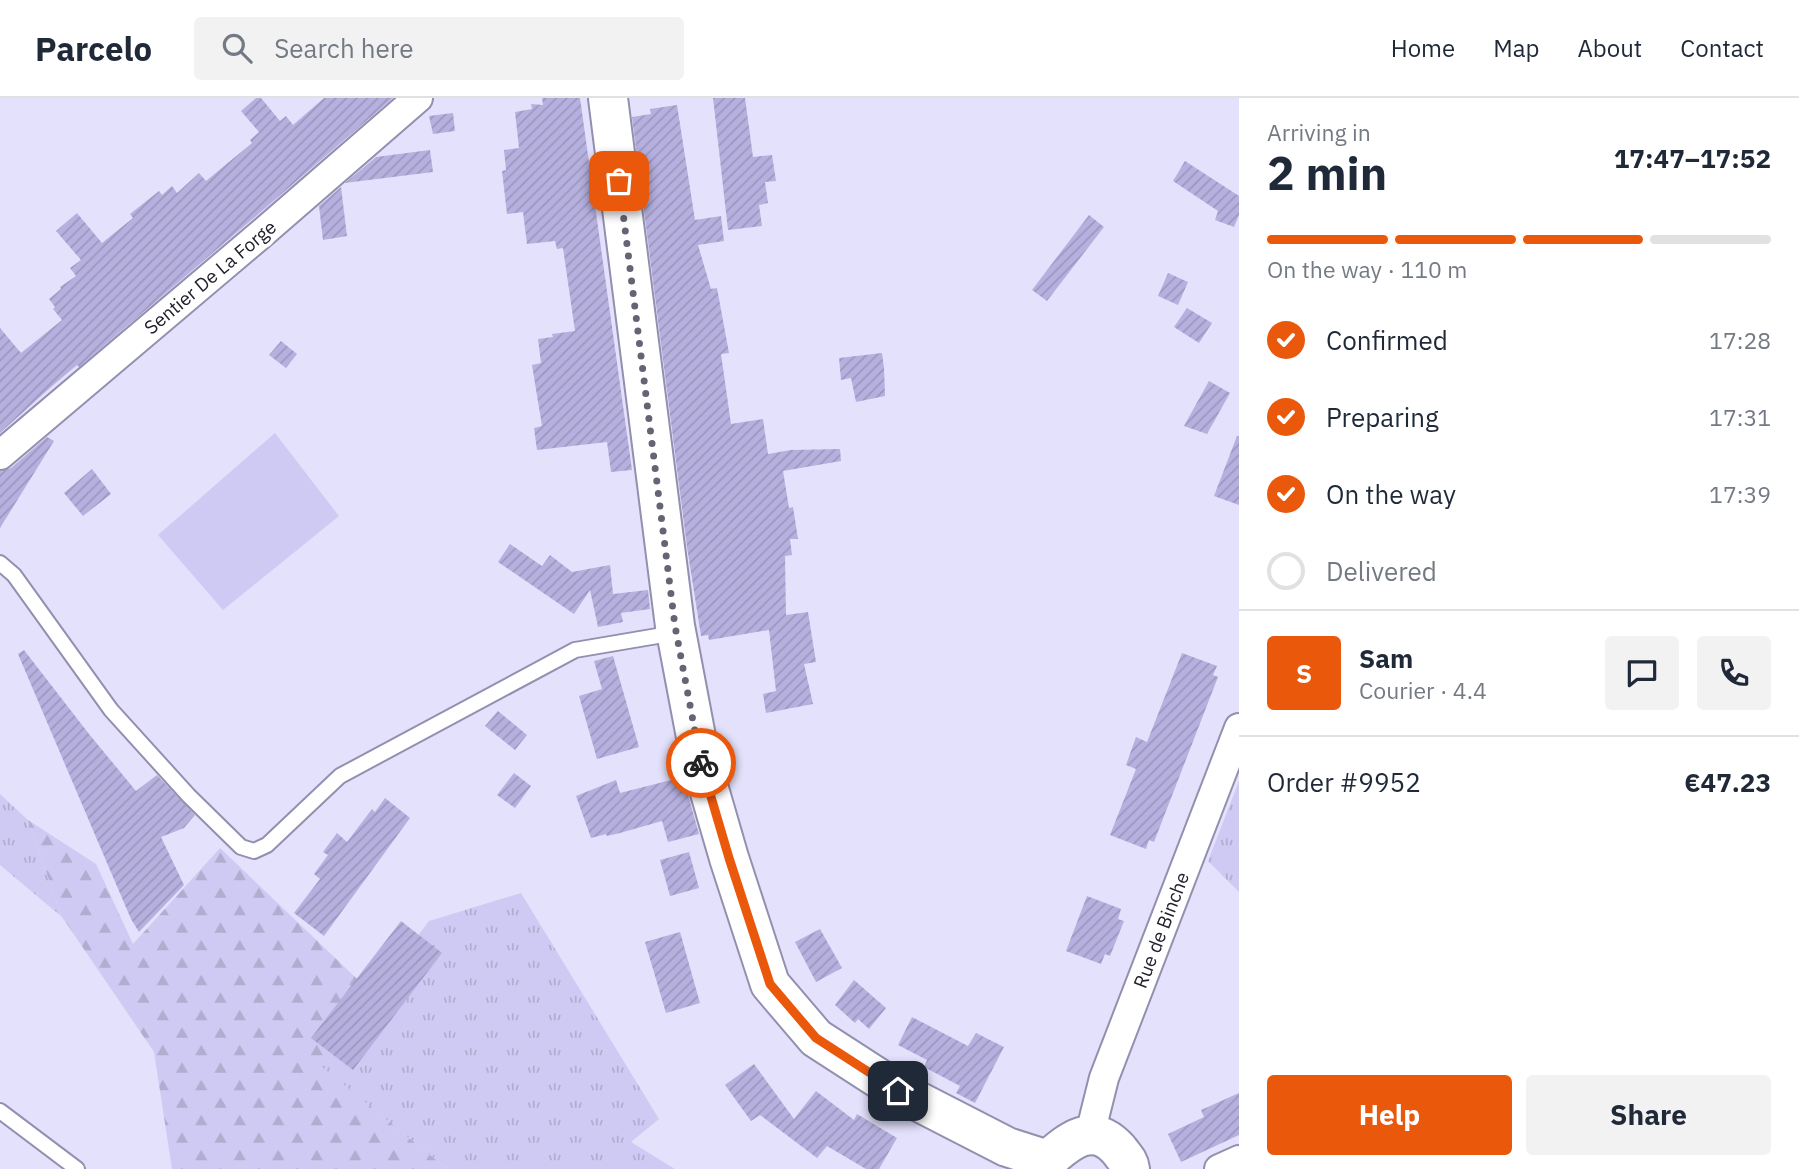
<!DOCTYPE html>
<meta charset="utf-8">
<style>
body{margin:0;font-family:"IBM Plex Sans",sans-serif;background:#f2f2f3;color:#1f2937;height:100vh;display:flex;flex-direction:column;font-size:26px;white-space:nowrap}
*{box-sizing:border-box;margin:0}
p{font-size:23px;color:#747a83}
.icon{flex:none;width:38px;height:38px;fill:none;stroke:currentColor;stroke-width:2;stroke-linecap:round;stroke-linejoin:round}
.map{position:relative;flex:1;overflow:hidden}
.sheet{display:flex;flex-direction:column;background:#fff;width:560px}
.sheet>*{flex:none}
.pin{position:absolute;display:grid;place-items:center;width:60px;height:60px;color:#fff;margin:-30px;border-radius:14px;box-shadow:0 4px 10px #0006}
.courier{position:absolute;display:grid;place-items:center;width:70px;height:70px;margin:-35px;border:5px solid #ea580c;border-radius:50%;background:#fff;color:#222;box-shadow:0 2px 9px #0007}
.overview em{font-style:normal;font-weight:700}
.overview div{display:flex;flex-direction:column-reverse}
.overview{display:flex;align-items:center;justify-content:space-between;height:119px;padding:0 28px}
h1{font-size:46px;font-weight:700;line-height:52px}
.bar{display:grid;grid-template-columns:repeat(4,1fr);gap:10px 7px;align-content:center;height:84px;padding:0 28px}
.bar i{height:9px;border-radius:5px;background:#e0e1e3}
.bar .current{background:#ea580c}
.bar p{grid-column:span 4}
.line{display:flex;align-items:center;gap:18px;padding:0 28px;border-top:2px solid #e0e1e3}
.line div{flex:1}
.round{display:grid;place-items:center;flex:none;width:74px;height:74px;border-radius:7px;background:#f2f2f3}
ol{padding:0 28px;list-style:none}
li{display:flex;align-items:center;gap:21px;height:77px}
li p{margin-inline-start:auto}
li .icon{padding:7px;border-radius:50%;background:#ea580c;color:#fff;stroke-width:4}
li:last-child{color:#747a83}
li i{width:38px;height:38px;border:4px solid #e0e1e3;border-radius:50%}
.action{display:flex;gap:14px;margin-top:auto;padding:14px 28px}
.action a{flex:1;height:80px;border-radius:7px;background:#ea580c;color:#fff;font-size:28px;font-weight:700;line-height:80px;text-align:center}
.action a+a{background:#f2f2f3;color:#1f2937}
header{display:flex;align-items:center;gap:42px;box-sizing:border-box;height:98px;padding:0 35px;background:#fff;border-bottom:2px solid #e0e1e3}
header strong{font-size:33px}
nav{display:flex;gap:38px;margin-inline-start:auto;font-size:24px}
.search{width:490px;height:63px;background:#f2f2f3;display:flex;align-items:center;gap:18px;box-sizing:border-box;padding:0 24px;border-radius:7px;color:#747a83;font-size:26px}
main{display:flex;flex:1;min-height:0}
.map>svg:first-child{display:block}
.grass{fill:url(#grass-tufts)}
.forest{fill:url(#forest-firs)}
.green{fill:#cfcaf3}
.building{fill:url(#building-hatch)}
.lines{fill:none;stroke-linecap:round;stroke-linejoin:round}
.lane-casing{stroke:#938faf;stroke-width:18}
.street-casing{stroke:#938faf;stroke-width:32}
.secondary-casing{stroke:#938faf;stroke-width:42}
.lane{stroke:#fff;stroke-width:14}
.street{stroke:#fff;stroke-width:28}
.secondary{stroke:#fff;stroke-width:38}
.done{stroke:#656475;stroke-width:7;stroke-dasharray:0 12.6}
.route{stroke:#ea580c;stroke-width:9}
.labels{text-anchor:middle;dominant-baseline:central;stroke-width:7;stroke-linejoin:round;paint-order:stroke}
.street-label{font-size:19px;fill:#21202c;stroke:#fff}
</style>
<header>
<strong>Parcelo</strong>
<div class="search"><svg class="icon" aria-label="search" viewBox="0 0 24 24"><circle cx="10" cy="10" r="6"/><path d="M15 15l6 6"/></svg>Search here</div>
<nav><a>Home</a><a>Map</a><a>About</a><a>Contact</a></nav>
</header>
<main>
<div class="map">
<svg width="1239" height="1071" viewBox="0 0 1239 1071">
<defs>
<pattern id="grass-tufts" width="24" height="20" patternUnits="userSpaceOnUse" patternTransform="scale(1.75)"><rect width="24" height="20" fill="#cfcaf3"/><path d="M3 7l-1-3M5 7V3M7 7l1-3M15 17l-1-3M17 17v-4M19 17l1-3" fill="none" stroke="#b1add0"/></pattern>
<pattern id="forest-firs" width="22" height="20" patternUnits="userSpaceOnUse" patternTransform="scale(1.75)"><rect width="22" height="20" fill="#cfcaf3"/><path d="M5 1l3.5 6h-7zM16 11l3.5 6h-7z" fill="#b1add0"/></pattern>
<pattern id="building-hatch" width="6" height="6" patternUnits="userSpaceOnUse" patternTransform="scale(1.75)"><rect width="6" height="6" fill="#b6b0df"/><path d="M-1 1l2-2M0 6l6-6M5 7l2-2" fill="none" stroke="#9c97c0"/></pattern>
</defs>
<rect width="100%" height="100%" fill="#e4e1fc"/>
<g class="grass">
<polygon points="1239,683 1239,794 1208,763"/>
<polygon points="0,696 28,722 62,819 0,767"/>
<polygon points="521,795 659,1021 631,1044 675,1071 447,1071 320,968 429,823"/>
</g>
<polygon class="forest" points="28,722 96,766 133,846 220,750 374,897 321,968 447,1071 172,1071 154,954 62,819"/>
<polygon class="green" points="275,335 339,418 223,512 158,437"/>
<g class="building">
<polygon points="256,0 261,0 280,23 286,18 293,27 324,0 393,0 249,124 79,269 77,267 51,289 0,335 0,230 21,255 62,222 53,211 55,209 49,201 61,191 60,189 76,178 70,170 81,162 56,133 77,115 102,145 133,120 130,116 159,93 162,97 172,88 177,95 199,75 206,83 252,45 250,42 259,34 241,13"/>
<polygon points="542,0 580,0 632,372 611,374 607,344 537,352 534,330 542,328 532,267 541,265 538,241 553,239 552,236 575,233 563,150 557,151 555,143 527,146 523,114 507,116 502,73 506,72 504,52 519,50 515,14 532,11 531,6 543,7"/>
<polygon points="713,0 745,0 753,59 772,57 776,83 765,84 768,105 759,107 762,128 728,132"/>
<polygon points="677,7 695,122 721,118 724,143 698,147 711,191 717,190 729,255 721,256 731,326 763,321 768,356 791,352 840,351 841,363 783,373 789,410 793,409 798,441 790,441 792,457 785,458 786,517 808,514 816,564 804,566 813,606 766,615 763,596 776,593 769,532 709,542 708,537 701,538 687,449 632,19 651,16 650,11"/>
<polygon points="453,15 455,33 433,36 429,18"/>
<polygon points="430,52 433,74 345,85 376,59"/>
<polygon points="1185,63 1239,98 1239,117 1234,129 1215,122 1218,113 1173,83"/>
<polygon points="341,89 347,138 323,142 319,108"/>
<polygon points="1089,117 1104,129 1047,203 1032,192"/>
<polygon points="1168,175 1188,184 1178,207 1158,198"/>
<polygon points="1187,210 1212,225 1199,245 1174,229"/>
<polygon points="281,243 297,256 286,270 269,257"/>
<polygon points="882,255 884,270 885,298 856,304 851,280 841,282 839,260"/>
<polygon points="1209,283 1230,295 1207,336 1184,328"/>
<polygon points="1237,338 1239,338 1239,407 1214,398"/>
<polygon points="47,339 54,343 0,430 0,373 11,370"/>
<polygon points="92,371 111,396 83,418 64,395"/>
<polygon points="510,446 542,468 550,457 572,474 610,467 613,496 648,492 650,511 621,515 623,524 598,529 590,492 574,516 498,464"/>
<polygon points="24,552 89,636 136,693 157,677 195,717 184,730 161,739 184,787 139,834 131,821 104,758 18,556"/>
<polygon points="1182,555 1217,568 1213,577 1218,579 1154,744 1149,742 1146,751 1110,737 1136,671 1126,667 1136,639 1147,644"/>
<polygon points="613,558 639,649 597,661 579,598 602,591 594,563"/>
<polygon points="498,613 527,637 515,652 485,628"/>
<polygon points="514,675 531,688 515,710 497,697"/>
<polygon points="683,679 699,736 668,744 662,723 620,735 607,738 606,736 591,740 576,698 616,682 620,695"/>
<polygon points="385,700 410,720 324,838 294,815 320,781 314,776 328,757 323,754 337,735 347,744 372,711 375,714"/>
<polygon points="689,754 699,790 670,798 660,762"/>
<polygon points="1087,798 1121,811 1118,821 1124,823 1110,858 1105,856 1101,866 1066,853"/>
<polygon points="401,823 442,855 353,972 311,940"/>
<polygon points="820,831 842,870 816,884 795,844"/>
<polygon points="680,834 700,905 666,915 645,844"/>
<polygon points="854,882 886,910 869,931 858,921 855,925 835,907"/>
<polygon points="912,919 968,948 976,935 1004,949 975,1005 956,995 960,988 924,969 927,962 898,947"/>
<polygon points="754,966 794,1021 816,993 854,1022 857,1016 897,1040 879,1071 866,1071 827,1048 817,1060 760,1017 751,1023 725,987"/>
<polygon points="1239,995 1239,1037 1181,1064 1168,1036 1204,1019 1201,1012"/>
</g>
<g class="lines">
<defs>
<g id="lane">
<polyline points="0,465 14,477 111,612 189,698 241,749 254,753 267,747 340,678 575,552 675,535"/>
<polyline points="0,1013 77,1071"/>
</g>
<g id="street">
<polyline points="0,357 260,137 418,0"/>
<polyline points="1090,1036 1104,980 1239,630"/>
<polyline points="1219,1071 1239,1062"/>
</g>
<g id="secondary">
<polyline points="608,0 675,528 700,660 729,760 770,886 816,940 898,993 1007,1049 1048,1062"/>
<path d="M1048,1071V1062C1070,1042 1093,1023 1119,1052C1124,1059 1129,1063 1130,1071"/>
</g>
</defs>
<use href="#lane" class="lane-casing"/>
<use href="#street" class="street-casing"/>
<use href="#secondary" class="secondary-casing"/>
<use href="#lane" class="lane"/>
<use href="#street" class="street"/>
<use href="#secondary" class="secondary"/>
</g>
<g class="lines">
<polyline class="done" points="619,83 675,528 701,665"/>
<polyline class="route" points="701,665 729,760 770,886 816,940 898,993"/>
</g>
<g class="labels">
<g class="street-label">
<text transform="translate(210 179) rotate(-40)">Sentier De La Forge</text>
<text transform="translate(1161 832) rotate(-69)">Rue de Binche</text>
</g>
</g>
</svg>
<div class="pin" style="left:619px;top:83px;background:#ea580c"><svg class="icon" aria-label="bag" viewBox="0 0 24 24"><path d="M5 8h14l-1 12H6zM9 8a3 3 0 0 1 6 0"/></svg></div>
<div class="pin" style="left:898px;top:993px;background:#1f2937"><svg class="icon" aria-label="home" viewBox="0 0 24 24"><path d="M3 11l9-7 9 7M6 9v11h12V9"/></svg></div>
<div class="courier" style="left:701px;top:665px"><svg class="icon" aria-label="bike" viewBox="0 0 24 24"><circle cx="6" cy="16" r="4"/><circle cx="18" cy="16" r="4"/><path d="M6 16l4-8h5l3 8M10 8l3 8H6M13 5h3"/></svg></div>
</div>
<section class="sheet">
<div class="overview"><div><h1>2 min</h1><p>Arriving in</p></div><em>17:47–17:52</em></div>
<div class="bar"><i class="current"></i><i class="current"></i><i class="current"></i><i></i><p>On the way · 110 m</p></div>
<ol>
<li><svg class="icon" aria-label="check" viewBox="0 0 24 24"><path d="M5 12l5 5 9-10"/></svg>Confirmed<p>17:28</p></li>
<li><svg class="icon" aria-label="check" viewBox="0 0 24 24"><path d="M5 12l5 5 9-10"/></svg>Preparing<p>17:31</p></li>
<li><svg class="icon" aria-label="check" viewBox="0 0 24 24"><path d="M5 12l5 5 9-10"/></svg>On the way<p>17:39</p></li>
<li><i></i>Delivered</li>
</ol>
<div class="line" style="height:126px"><b class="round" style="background:#ea580c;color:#fff">S</b><div><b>Sam</b><p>Courier · 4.4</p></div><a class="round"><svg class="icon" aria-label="chat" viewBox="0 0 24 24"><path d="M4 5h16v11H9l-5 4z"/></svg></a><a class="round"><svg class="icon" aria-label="phone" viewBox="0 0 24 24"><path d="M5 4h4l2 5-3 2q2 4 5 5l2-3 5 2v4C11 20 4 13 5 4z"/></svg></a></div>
<div class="line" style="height:91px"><div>Order #9952</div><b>€47.23</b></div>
<div class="action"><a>Help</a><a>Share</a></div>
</section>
</main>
